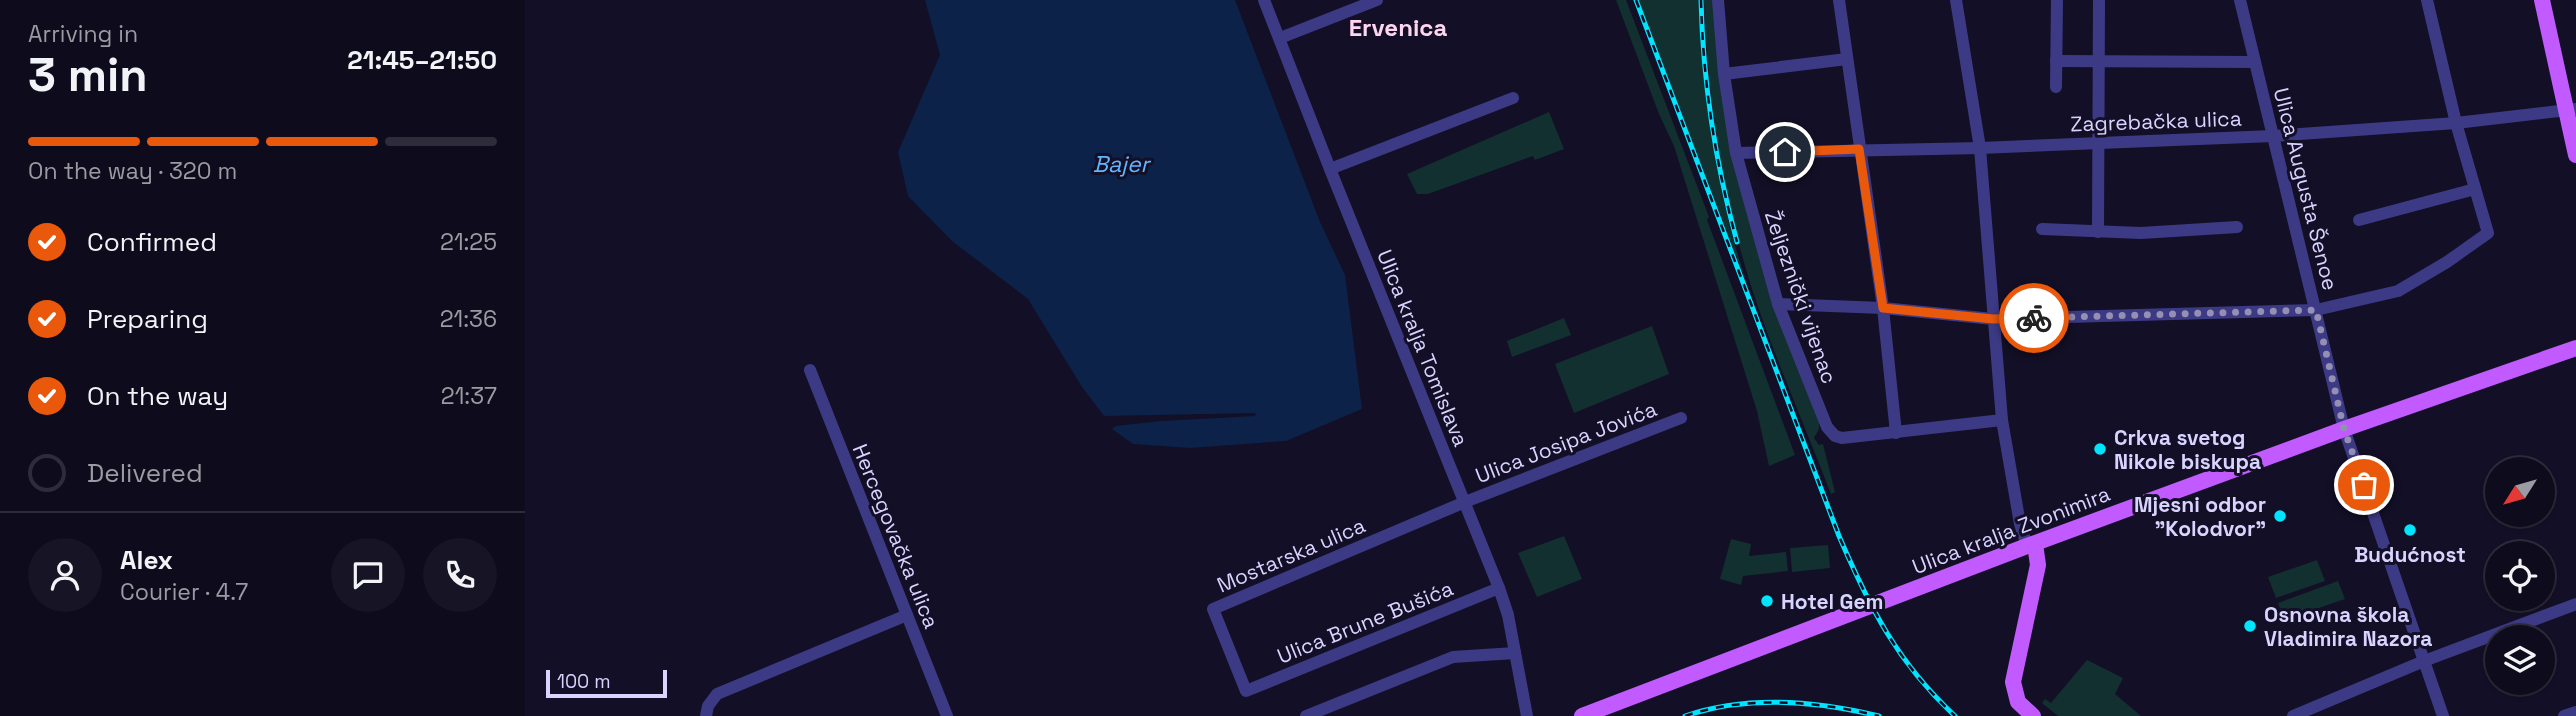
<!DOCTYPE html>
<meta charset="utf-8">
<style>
body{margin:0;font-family:"Space Grotesk",sans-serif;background:#171425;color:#f1f3f6;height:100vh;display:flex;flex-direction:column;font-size:26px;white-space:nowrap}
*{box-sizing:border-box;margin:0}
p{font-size:23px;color:#9b9ba3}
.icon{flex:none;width:38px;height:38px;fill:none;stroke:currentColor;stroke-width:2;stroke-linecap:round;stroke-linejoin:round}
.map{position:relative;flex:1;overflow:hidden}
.details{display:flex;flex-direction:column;background:#0e0b1c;width:525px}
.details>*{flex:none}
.needle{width:46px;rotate:233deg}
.fabs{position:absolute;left:1960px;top:457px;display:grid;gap:14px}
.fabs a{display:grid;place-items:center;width:70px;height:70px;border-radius:50%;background:#0e0b1c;box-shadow:0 2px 5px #0004,0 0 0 2px #2e2b3b;font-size:35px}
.scale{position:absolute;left:21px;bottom:18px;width:121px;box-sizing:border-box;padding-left:7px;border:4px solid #d9d4ff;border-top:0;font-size:19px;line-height:24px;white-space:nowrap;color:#d9d4ff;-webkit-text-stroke:5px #130f26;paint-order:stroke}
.pin{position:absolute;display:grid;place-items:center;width:60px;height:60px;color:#fff;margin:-30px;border:4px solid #fff;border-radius:50%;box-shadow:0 2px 7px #0007}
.courier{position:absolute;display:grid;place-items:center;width:70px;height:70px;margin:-35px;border:5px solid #ea580c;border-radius:50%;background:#fff;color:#222;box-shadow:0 2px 9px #0007}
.head em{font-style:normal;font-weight:600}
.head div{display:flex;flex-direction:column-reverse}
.head{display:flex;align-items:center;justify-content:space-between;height:119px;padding:0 28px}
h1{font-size:46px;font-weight:600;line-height:52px}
.bar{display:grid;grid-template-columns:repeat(4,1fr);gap:10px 7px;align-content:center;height:84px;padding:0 28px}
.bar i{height:9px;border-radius:5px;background:#2e2b3b}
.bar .active{background:#ea580c}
.bar p{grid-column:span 4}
.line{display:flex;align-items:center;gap:18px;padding:0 28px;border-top:2px solid #2e2b3b}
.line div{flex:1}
.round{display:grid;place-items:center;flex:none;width:74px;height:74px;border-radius:37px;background:#171425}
ol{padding:0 28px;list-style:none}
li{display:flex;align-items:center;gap:21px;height:77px}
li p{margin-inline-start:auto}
li .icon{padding:7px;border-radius:50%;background:#ea580c;color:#fff;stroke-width:4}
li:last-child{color:#9b9ba3}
li i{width:38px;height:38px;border:4px solid #2e2b3b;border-radius:50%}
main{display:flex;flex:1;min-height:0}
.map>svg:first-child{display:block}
.green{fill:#12302f}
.water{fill:#0c2248}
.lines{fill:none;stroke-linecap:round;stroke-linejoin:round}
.minor{stroke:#3d3a85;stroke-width:12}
.major{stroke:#c25bff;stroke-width:16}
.rail-casing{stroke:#00e5ff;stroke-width:5}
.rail{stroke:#130f26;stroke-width:2.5;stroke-dasharray:8;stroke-linecap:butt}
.done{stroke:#948fb3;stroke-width:7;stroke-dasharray:0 12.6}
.route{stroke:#ea580c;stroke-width:9}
.poi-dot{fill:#00e5ff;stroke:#130f26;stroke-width:2.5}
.labels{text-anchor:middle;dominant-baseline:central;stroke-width:6;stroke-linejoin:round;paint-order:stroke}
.street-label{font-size:21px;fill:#d9d4ff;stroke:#130f26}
.poi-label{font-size:21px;font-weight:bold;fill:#d9d4ff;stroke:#130f26;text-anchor:start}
.water-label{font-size:23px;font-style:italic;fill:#62b6ff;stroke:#130f26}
.quarter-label{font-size:24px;font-weight:bold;fill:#ffd6f0;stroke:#130f26}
</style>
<main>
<section class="details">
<div class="head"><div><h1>3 min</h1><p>Arriving in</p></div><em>21:45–21:50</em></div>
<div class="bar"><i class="active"></i><i class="active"></i><i class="active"></i><i></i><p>On the way · 320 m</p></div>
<ol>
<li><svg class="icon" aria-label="check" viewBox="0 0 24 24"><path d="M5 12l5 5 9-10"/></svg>Confirmed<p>21:25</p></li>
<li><svg class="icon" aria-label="check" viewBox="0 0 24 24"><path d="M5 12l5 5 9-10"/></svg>Preparing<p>21:36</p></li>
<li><svg class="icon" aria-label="check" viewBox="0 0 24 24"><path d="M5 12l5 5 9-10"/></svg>On the way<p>21:37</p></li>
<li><i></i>Delivered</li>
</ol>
<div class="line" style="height:126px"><a class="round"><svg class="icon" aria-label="person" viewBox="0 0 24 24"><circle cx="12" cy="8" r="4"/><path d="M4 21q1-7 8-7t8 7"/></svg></a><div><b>Alex</b><p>Courier · 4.7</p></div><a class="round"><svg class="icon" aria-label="chat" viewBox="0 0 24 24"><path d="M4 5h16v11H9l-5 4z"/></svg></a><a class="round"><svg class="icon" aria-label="phone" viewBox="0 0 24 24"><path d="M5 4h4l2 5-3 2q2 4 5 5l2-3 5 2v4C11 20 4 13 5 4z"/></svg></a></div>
</section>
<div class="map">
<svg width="2051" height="716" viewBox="0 0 2051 716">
<rect width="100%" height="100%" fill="#130f26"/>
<g class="green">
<polygon points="1091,0 1101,0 1184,217 1182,220 1270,455 1244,466 1232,411 1149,146 1134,114"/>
<path d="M1113,0H1174C1177,96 1192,195 1223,287Z"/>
<path d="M1179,0H1189L1200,108L1294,421V429L1289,438L1294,445L1298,444L1310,492L1306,494C1282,431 1254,368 1232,304C1199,207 1183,102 1179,0Z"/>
<polygon points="1024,112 1039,149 1010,160 1008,156 903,194 892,194 882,174"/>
<polygon points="1039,318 1046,335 987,357 982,341"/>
<polygon points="1127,326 1144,374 1049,413 1030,364"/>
<polygon points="1039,536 1057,579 1012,597 993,553"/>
<polygon points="1206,539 1226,544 1224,556 1261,552 1263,571 1218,576 1216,585 1195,579"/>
<polygon points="1303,545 1305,568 1267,572 1265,548"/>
<polygon points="1792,560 1800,581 1751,598 1743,577"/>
<polygon points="1813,581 1820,599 1759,620 1753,603"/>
<polygon points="1562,660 1598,678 1590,694 1616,716 1533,716 1517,703 1520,699 1526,703"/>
</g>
<polygon class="water" points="400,0 710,0 795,222 820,275 837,409 761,441 665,448 608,444 587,429 591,426 636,421 730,416 731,413 579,416 557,387 503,299 427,241 383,196 373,152 415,55"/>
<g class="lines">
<g class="minor">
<polyline points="739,0 805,169 974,588 983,615 1002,716"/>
<polyline points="1193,0 1199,74 1211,153 1253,304 1302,427 1310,436 1317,438 1477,420"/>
<polyline points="1314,0 1358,308 1371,433"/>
<polyline points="1431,0 1455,148 1477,420 1495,524 1502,546"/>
<polyline points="1715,0 1819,429 1918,716"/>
<polyline points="755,38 852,0"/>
<polyline points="1531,61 1730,62"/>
<polyline points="1199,74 1322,59"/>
<polyline points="1531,87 1532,0"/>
<polyline points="1211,153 1455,148 1748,136 1931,123 2051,109"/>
<polyline points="805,169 988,98"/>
<polyline points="1834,220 1950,189"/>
<polyline points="1517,229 1616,233 1712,227"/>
<polyline points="1573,232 1574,0"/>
<polyline points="1253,304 1358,308 1468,319 1791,310 1873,291 1922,262 1963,233 1931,123 1902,0"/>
<polyline points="285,370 422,716"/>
<polyline points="974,588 721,691 688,609 940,502 1156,418"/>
<polyline points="181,716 183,706 192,694 382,615"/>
<polyline points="781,716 928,657 990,653"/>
<polyline points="1768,716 1899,661 2051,604"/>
<polyline points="2039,716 2051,712"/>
</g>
<g class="major">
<polyline points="2017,0 2051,155"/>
<polyline points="1057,716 1502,546 1819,429 2051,348"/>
<polyline points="1508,716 1493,702 1488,682 1513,565 1510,544"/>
</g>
<defs>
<g id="rail">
<path d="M1111,0L1314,536C1345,608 1372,662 1430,716"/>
<path d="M1176,0C1178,82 1190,162 1212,242"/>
<path d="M1160,716C1221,695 1292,701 1354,716"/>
</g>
</defs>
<use href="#rail" class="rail-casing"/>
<use href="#rail" class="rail"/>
</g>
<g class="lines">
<polyline class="done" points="1509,318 1791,310 1819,429 1839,485"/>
<polyline class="route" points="1260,152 1334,149 1358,308 1468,319 1509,318"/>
</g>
<g class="poi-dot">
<circle cx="1575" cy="449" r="7"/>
<circle cx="1755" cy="516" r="7"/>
<circle cx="1885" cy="530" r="7"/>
<circle cx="1242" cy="601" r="7"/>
<circle cx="1725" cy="626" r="7"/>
</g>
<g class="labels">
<g class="street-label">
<text transform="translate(1631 121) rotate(-2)">Zagrebačka ulica</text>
<text transform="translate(1781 189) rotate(76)">Ulica Augusta Šenoe</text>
<text transform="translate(1276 297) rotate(71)">Željeznički vijenac</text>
<text transform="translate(898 348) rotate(68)">Ulica kralja Tomislava</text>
<text transform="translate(1041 442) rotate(-21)">Ulica Josipa Jovića</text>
<text transform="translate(1486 530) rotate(-21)">Ulica kralja Zvonimira</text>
<text transform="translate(371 536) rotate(68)">Hercegovačka ulica</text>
<text transform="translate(766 555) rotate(-23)">Mostarska ulica</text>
<text transform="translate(840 622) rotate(-22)">Ulica Brune Bušića</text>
</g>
<g class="poi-label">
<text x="1589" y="437">Crkva svetog<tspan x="1589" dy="24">Nikole biskupa</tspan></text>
<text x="1741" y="504" text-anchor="end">Mjesni odbor<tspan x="1741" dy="24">"Kolodvor"</tspan></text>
<text x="1885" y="554" text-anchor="middle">Budućnost</text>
<text x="1256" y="601">Hotel Gem</text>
<text x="1739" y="614">Osnovna škola<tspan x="1739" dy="24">Vladimira Nazora</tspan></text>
</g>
<g class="water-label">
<text x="596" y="164">Bajer</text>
</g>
<g class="quarter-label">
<text x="873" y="27">Ervenica</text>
</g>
</g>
</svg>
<div class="fabs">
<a><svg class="needle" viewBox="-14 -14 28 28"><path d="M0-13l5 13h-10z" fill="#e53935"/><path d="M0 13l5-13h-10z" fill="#9b9ba3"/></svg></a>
<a><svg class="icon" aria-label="locate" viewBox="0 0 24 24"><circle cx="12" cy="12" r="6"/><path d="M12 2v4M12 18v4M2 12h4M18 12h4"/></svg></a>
<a><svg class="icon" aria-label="layers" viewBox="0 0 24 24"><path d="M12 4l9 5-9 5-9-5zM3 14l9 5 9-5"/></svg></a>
</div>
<div class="scale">100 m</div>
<div class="pin" style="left:1839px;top:485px;background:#ea580c"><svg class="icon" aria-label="bag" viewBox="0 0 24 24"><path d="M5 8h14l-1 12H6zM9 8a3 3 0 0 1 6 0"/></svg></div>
<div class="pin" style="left:1260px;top:152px;background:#1f2937"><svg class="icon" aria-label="home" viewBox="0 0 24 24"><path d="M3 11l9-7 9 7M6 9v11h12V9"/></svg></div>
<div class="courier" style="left:1509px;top:318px"><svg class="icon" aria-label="bike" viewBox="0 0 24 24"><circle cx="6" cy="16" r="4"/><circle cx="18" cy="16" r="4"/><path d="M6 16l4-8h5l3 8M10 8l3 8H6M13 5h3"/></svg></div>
</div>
</main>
